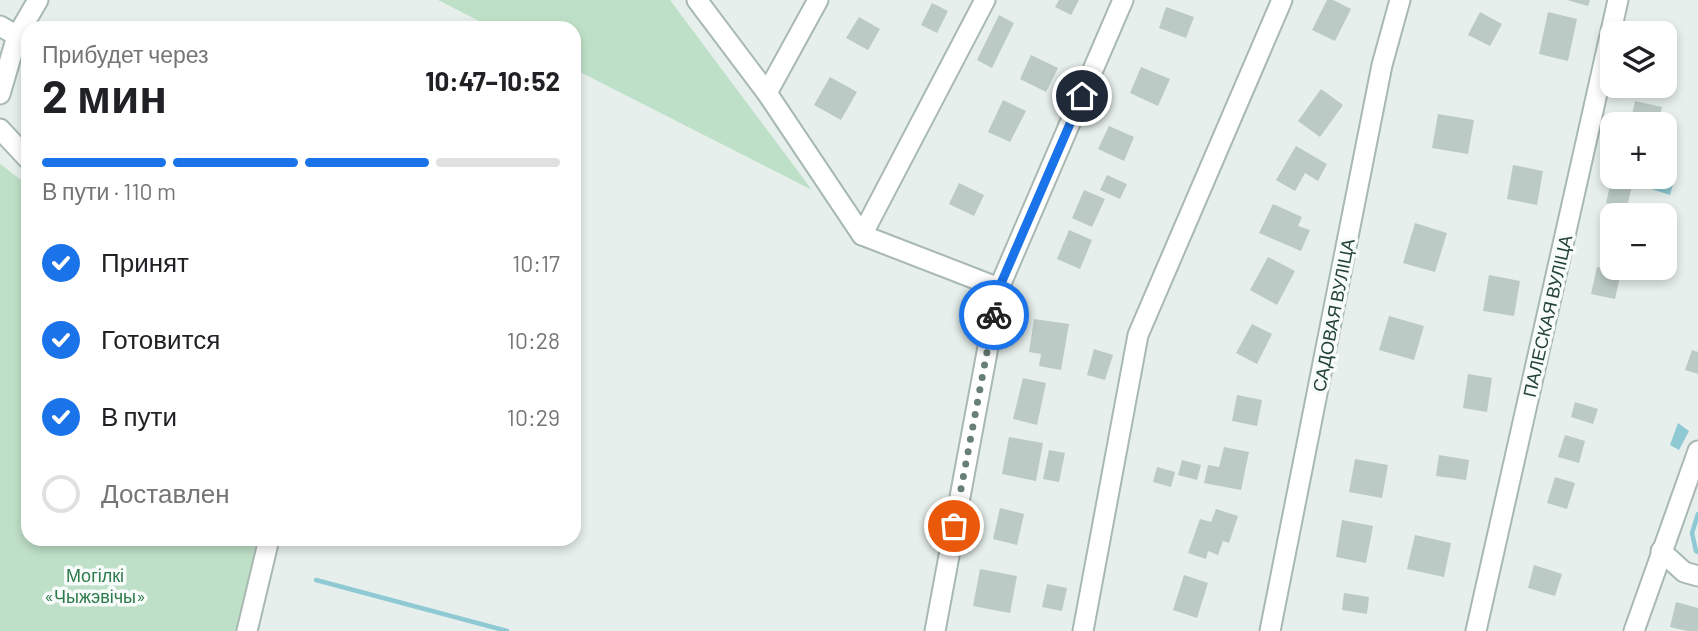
<!DOCTYPE html>
<html lang="ru">
<meta charset="utf-8">
<style>
body{margin:0;font-family:Barlow,sans-serif;background:#f2f2f2;color:#202124;height:100vh;display:flex;flex-direction:column;font-size:26px;white-space:nowrap}
*{box-sizing:border-box;margin:0}
p{font-size:23px;color:#757577}
.icon{flex:none;width:38px;height:38px;fill:none;stroke:currentColor;stroke-width:2;stroke-linecap:round;stroke-linejoin:round}
.map{position:relative;flex:1;overflow:hidden}
.side{position:absolute;left:21px;top:21px;width:560px;height:525px;display:flex;flex-direction:column;background:#fff;border-radius:21px;box-shadow:0 4px 10px #0003}
.side>*{flex:none}
.buttons{position:absolute;left:1600px;top:21px;display:grid;gap:14px}
.buttons a{display:grid;place-items:center;width:77px;height:77px;border-radius:14px;background:#fff;box-shadow:0 4px 10px #0003;font-size:35px}
.pin{position:absolute;display:grid;place-items:center;width:60px;height:60px;color:#fff;margin:-30px;border:4px solid #fff;border-radius:50%;box-shadow:0 2px 7px #0007}
.courier{position:absolute;display:grid;place-items:center;width:70px;height:70px;margin:-35px;border:5px solid #1a73e8;border-radius:50%;background:#fff;color:#222;box-shadow:0 2px 9px #0007}
.summary em{font-style:normal;font-weight:700}
.summary div{display:flex;flex-direction:column-reverse}
.summary{display:flex;align-items:center;justify-content:space-between;height:119px;padding:0 21px}
h1{font-size:46px;font-weight:700;line-height:52px}
.bar{display:grid;grid-template-columns:repeat(4,1fr);gap:10px 7px;align-content:center;height:84px;padding:0 21px}
.bar i{height:9px;border-radius:5px;background:#e0e0e0}
.bar .selected{background:#1a73e8}
.bar p{grid-column:span 4}
ol{padding:0 21px;list-style:none}
li{display:flex;align-items:center;gap:21px;height:77px}
li p{margin-inline-start:auto}
li .icon{padding:7px;border-radius:50%;background:#1a73e8;color:#fff;stroke-width:4}
li:last-child{color:#757577}
li i{width:38px;height:38px;border:4px solid #e0e0e0;border-radius:50%}
.map>svg:first-child{display:block}
.green{fill:#bfe0c8}
.water{fill:#8ec9d4}
.lines{fill:none;stroke-linecap:round;stroke-linejoin:round}
.stream{stroke:#8ec9d4;stroke-width:4.5}
.building{fill:#bbcac4}
.minor-casing{stroke:#a8b8b2;stroke-width:23}
.minor{stroke:#fff;stroke-width:19}
.done{stroke:#687f78;stroke-width:7;stroke-dasharray:0 12.6}
.route{stroke:#1a73e8;stroke-width:9}
.labels{text-anchor:middle;dominant-baseline:central;stroke-width:7;stroke-linejoin:round;paint-order:stroke}
.street-label{font-size:18px;fill:#24423a;stroke:#f7fbf9}
.park-label{font-size:18px;fill:#2d7a4b;stroke:#f7fbf9}
</style>
<div class="map">
<svg width="1698" height="631" viewBox="0 0 1698 631">
<rect width="100%" height="100%" fill="#e6efeb"/>
<g class="green">
<polygon points="438,0 670,0 812,190 574,69 574,28 493,28"/>
<polygon points="0,164 28,185 28,539 260,539 239,631 0,631"/>
</g>
<g class="water">
<polygon points="1664,175 1675,178 1670,195 1648,188 1650,177 1664,177"/>
<polygon points="1678,423 1689,431 1679,450 1670,445"/>
</g>
<g class="lines">
<g class="stream">
<polyline points="1698,514 1692,533 1696,551 1698,552"/>
<polyline points="316,580 507,631"/>
</g>
</g>
<g class="building">
<polygon points="1059,0 1079,0 1071,15 1055,7"/>
<polygon points="1327,0 1333,0 1351,9 1335,41 1312,30"/>
<polygon points="1567,0 1590,0 1588,6"/>
<polygon points="932,3 948,11 937,33 921,25"/>
<polygon points="1166,7 1194,17 1186,38 1159,28"/>
<polygon points="1480,12 1502,24 1490,46 1468,35"/>
<polygon points="1548,12 1577,19 1568,61 1539,54"/>
<polygon points="999,15 1014,23 992,68 977,60"/>
<polygon points="859,17 880,29 868,50 846,38"/>
<polygon points="1031,55 1058,68 1046,92 1020,79"/>
<polygon points="1141,67 1170,79 1158,106 1130,93"/>
<polygon points="830,77 857,92 841,120 814,105"/>
<polygon points="1321,89 1343,105 1320,137 1298,121"/>
<polygon points="1003,100 1026,111 1010,142 988,132"/>
<polygon points="1635,101 1662,107 1658,124 1631,120"/>
<polygon points="1438,114 1474,120 1468,154 1432,148"/>
<polygon points="1109,126 1134,137 1124,161 1098,149"/>
<polygon points="1296,146 1327,164 1318,181 1305,173 1295,191 1276,180"/>
<polygon points="1513,165 1543,171 1537,205 1507,199"/>
<polygon points="1107,175 1127,184 1120,199 1100,190"/>
<polygon points="1612,177 1634,177 1627,207 1606,203"/>
<polygon points="959,183 984,195 974,216 949,204"/>
<polygon points="1084,190 1105,199 1092,227 1072,218"/>
<polygon points="1273,204 1302,217 1298,226 1310,230 1301,251 1259,233"/>
<polygon points="1415,223 1447,233 1435,272 1403,263"/>
<polygon points="1069,230 1092,240 1080,269 1057,259"/>
<polygon points="1268,257 1295,271 1277,305 1250,290"/>
<polygon points="1597,267 1621,272 1615,299 1591,294"/>
<polygon points="1489,275 1520,281 1514,316 1483,311"/>
<polygon points="1389,316 1424,326 1414,360 1379,350"/>
<polygon points="1034,319 1069,324 1061,370 1039,366 1041,354 1029,352"/>
<polygon points="1252,324 1272,334 1257,364 1236,353"/>
<polygon points="1094,349 1113,355 1105,380 1087,375"/>
<polygon points="1692,350 1698,352 1698,374 1685,370"/>
<polygon points="1468,374 1492,378 1487,412 1463,408"/>
<polygon points="1023,378 1046,383 1037,425 1013,419"/>
<polygon points="1237,395 1262,400 1257,426 1232,421"/>
<polygon points="1575,402 1598,409 1593,424 1571,417"/>
<polygon points="1565,435 1585,441 1579,463 1558,457"/>
<polygon points="1009,437 1043,443 1036,481 1002,474"/>
<polygon points="1224,447 1249,452 1241,490 1204,483 1208,465 1219,467"/>
<polygon points="1049,450 1065,453 1059,482 1043,479"/>
<polygon points="1439,455 1469,460 1466,480 1436,476"/>
<polygon points="1355,459 1388,465 1382,498 1349,492"/>
<polygon points="1182,460 1201,465 1197,480 1178,475"/>
<polygon points="1157,467 1175,472 1171,487 1153,482"/>
<polygon points="1555,477 1575,483 1567,509 1547,503"/>
<polygon points="1000,508 1024,514 1017,545 993,539"/>
<polygon points="1216,509 1238,516 1229,543 1223,541 1218,555 1208,551 1206,559 1188,553 1200,519 1211,522"/>
<polygon points="1342,520 1373,526 1366,563 1336,557"/>
<polygon points="1415,535 1451,543 1444,577 1407,569"/>
<polygon points="1534,565 1562,574 1555,596 1528,588"/>
<polygon points="980,569 1017,576 1010,613 973,606"/>
<polygon points="1184,575 1208,583 1197,618 1173,610"/>
<polygon points="1047,584 1067,588 1062,611 1042,607"/>
<polygon points="1344,593 1369,597 1367,614 1342,610"/>
<polygon points="1676,602 1698,608 1698,631 1688,631 1670,627"/>
</g>
<g class="lines">
<defs>
<g id="minor">
<polyline points="697,0 767,93 862,235 999,288"/>
<polyline points="0,26 17,36"/>
<polyline points="767,93 818,0"/>
<polyline points="0,94 17,36 38,0"/>
<polyline points="0,129 28,159"/>
<polyline points="862,235 985,0"/>
<polyline points="1661,551 1684,572 1698,576"/>
<polyline points="247,631 269,539"/>
<polyline points="935,631 999,288 1123,0"/>
<polyline points="1083,631 1138,335 1282,0"/>
<polyline points="1270,631 1382,65 1400,0"/>
<polyline points="1476,631 1618,0"/>
<polyline points="1634,631 1698,451"/>
</g>
</defs>
<use href="#minor" class="minor-casing"/>
<use href="#minor" class="minor"/>
</g>
<g class="lines">
<polyline class="done" points="954,526 994,315"/>
<polyline class="route" points="994,315 999,288 1082,96"/>
</g>
<g class="labels">
<g class="street-label">
<text transform="translate(1333 315) rotate(-79)">САДОВАЯ ВУЛІЦА</text>
<text transform="translate(1547 316) rotate(-77)">ПАЛЕСКАЯ ВУЛІЦА</text>
</g>
<g class="park-label">
<text x="95" y="575">Могілкі<tspan x="95" dy="21">«Чыжэвічы»</tspan></text>
</g>
</g>
</svg>
<div class="buttons">
<a><svg class="icon" aria-label="layers" viewBox="0 0 24 24"><path d="M12 4l9 5-9 5-9-5zM3 14l9 5 9-5"/></svg></a>
<a>+</a>
<a>−</a>
</div>
<div class="pin" style="left:954px;top:526px;background:#ea580c"><svg class="icon" aria-label="bag" viewBox="0 0 24 24"><path d="M5 8h14l-1 12H6zM9 8a3 3 0 0 1 6 0"/></svg></div>
<div class="pin" style="left:1082px;top:96px;background:#1f2937"><svg class="icon" aria-label="home" viewBox="0 0 24 24"><path d="M3 11l9-7 9 7M6 9v11h12V9"/></svg></div>
<div class="courier" style="left:994px;top:315px"><svg class="icon" aria-label="bike" viewBox="0 0 24 24"><circle cx="6" cy="16" r="4"/><circle cx="18" cy="16" r="4"/><path d="M6 16l4-8h5l3 8M10 8l3 8H6M13 5h3"/></svg></div>
<section class="side">
<div class="summary"><div><h1>2 мин</h1><p>Прибудет через</p></div><em>10:47–10:52</em></div>
<div class="bar"><i class="selected"></i><i class="selected"></i><i class="selected"></i><i></i><p>В пути · 110 m</p></div>
<ol>
<li><svg class="icon" aria-label="check" viewBox="0 0 24 24"><path d="M5 12l5 5 9-10"/></svg>Принят<p>10:17</p></li>
<li><svg class="icon" aria-label="check" viewBox="0 0 24 24"><path d="M5 12l5 5 9-10"/></svg>Готовится<p>10:28</p></li>
<li><svg class="icon" aria-label="check" viewBox="0 0 24 24"><path d="M5 12l5 5 9-10"/></svg>В пути<p>10:29</p></li>
<li><i></i>Доставлен</li>
</ol>
</section>
</div>
